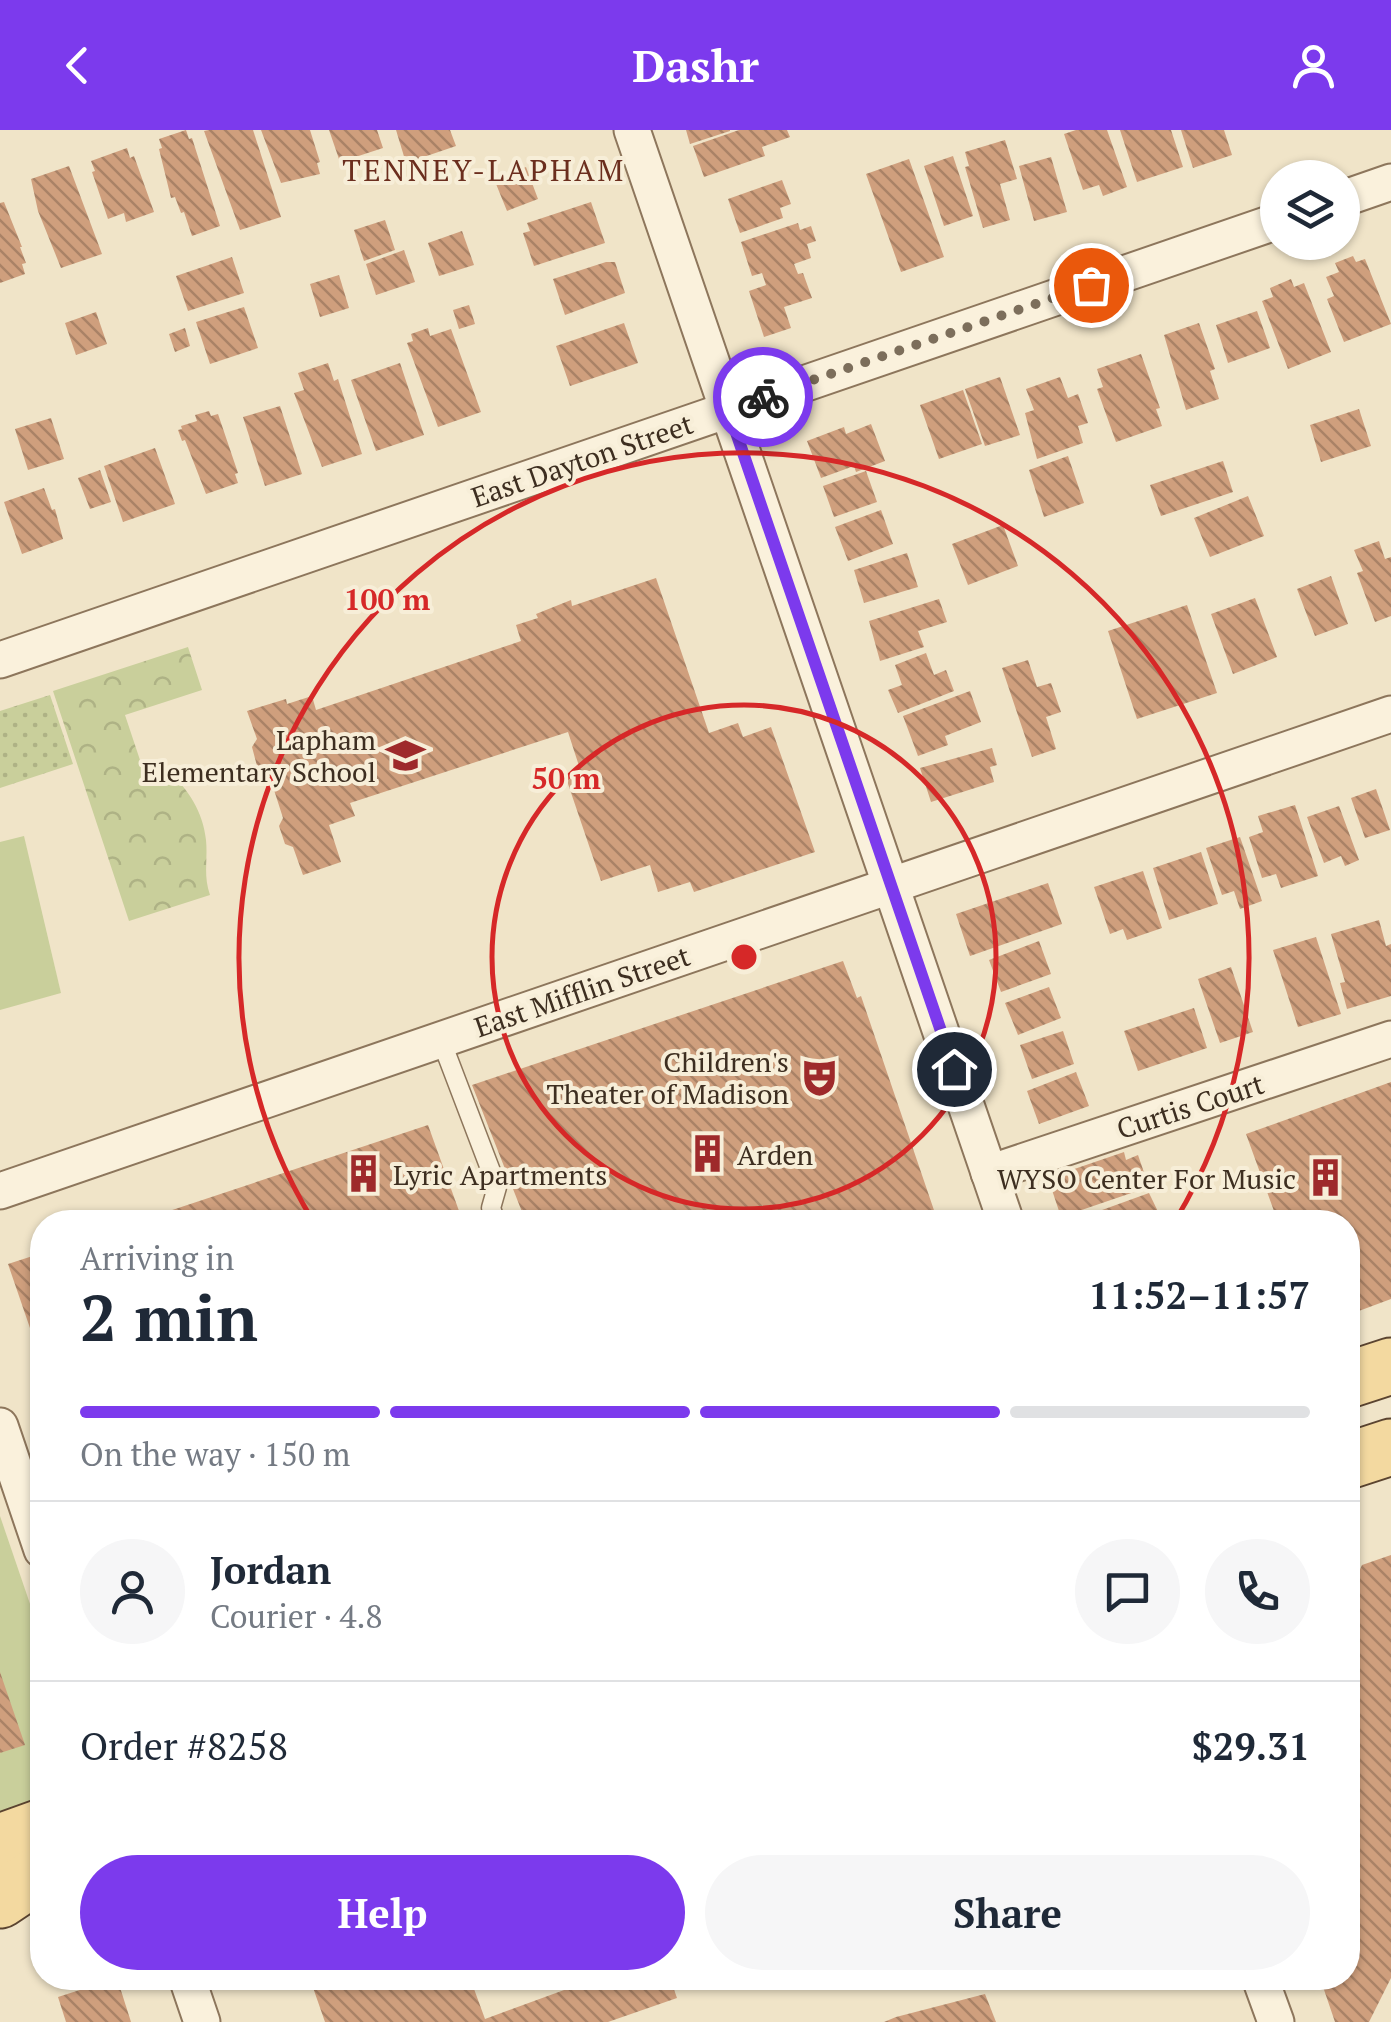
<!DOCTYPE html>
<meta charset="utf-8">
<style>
body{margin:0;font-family:"PT Serif",serif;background:#f6f6f7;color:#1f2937;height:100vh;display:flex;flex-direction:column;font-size:38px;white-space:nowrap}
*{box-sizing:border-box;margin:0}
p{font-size:32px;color:#747a83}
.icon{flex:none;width:55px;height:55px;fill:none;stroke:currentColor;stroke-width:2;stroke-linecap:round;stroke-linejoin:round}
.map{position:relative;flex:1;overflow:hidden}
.details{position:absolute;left:30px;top:1080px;width:1330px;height:780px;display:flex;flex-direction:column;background:#fff;border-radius:40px;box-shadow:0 2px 8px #0004}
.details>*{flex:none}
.fabs{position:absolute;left:1260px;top:30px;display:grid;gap:20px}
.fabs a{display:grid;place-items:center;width:100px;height:100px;border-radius:50%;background:#fff;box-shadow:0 2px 8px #0004;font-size:50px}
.pin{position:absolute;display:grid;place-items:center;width:85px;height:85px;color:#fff;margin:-42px;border:5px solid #fff;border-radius:50%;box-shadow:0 2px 10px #0007}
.courier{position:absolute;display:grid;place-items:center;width:100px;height:100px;margin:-50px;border:8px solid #7c3aed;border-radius:50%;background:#fff;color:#222;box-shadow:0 2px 12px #0007}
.headline em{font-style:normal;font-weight:800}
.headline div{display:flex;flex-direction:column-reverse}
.headline{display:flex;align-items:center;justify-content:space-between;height:170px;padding:0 50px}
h1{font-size:65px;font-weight:800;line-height:75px}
.bar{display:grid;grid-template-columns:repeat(4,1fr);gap:15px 10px;align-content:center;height:120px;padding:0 50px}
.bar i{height:12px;border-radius:8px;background:#e0e1e3}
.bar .selected{background:#7c3aed}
.bar p{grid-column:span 4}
.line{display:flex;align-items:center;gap:25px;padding:0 50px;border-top:2px solid #e0e1e3}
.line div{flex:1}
.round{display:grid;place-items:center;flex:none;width:105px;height:105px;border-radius:52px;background:#f6f6f7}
.primary-button{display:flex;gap:20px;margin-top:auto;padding:20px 50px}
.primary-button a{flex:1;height:115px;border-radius:60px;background:#7c3aed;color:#fff;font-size:40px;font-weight:800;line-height:115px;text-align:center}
.primary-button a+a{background:#f6f6f7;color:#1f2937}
header{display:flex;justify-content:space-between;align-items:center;height:130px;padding:0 50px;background:#7c3aed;color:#fff;font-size:45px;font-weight:800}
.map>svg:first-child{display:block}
.grass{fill:#c9cf9b}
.park{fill:url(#park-crowns)}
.garden{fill:url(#garden-dots)}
.building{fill:url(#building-back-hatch)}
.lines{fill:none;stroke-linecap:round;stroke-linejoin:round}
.lane-casing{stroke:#8d765c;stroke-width:21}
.street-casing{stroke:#8d765c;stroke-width:39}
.primary-casing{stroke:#5b4430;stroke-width:59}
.lane{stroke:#faf1dc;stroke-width:18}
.street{stroke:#faf1dc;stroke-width:35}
.primary{stroke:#f3d9a0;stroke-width:55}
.done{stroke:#7c6e5b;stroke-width:10;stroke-dasharray:0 18}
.route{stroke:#7c3aed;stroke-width:12}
.ring{fill:none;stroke:#d62828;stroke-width:5}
.labels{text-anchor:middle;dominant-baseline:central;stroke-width:8;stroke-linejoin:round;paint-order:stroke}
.street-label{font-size:28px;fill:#3d2e20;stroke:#f7eed8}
.poi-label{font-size:28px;fill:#3d2e20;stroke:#f7eed8;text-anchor:end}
.neighbourhood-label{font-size:30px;letter-spacing:2.5px;fill:#6b2e1e;stroke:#f7eed8}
.centre{fill:#d62828;stroke:#f7eed8;stroke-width:5}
.ring-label{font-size:30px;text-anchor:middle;font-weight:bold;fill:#d62828;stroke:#f7eed8;stroke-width:8;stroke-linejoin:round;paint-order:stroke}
</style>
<header><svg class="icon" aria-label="back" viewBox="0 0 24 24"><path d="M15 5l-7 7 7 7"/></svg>Dashr<svg class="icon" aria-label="person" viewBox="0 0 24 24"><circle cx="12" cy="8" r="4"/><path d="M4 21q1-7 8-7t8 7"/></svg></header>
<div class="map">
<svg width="1391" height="1892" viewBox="0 0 1391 1892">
<defs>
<pattern id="park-crowns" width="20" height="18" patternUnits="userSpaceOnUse" patternTransform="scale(2.5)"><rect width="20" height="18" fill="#c9cf9b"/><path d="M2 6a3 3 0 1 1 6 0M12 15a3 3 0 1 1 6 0" fill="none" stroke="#aeb285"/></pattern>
<pattern id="garden-dots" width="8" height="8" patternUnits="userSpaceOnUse" patternTransform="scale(2.5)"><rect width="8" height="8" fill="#c9cf9b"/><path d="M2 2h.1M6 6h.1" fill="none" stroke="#aeb285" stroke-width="1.8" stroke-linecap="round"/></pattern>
<pattern id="building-back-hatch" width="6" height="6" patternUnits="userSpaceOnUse" patternTransform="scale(2.5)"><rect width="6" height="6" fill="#cf9f7d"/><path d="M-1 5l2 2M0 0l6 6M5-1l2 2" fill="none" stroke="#a98266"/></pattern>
</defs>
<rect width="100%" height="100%" fill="#f0e4c8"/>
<g class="grass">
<polygon points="24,706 61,863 0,880 0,712"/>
<polygon points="0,1386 42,1509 42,1670 0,1685"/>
</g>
<path class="park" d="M188,517L202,560L125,585L146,648L169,641C188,660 203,681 206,710C208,730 203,745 210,765L129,791L53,561Z"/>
<polygon class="garden" points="50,565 73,634 0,658 0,581"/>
<g class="building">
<polygon points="186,0 189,9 192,8 220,96 192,106 184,82 181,83 175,67 171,68 159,19 162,18 159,9"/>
<polygon points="209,0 253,0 281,87 240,100 204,1"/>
<polygon points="261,0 310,0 320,32 317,33 320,44 281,53"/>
<polygon points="329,0 377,0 383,18 340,32"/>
<polygon points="396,0 450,0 456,16 406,33"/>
<polygon points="686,0 730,0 730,1 690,14"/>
<polygon points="739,0 787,0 790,7 762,17 765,26 704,47 693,16"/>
<polygon points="1076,0 1107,0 1127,57 1103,66 1099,55 1083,60 1064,4"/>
<polygon points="1120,0 1171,0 1183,37 1137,52"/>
<polygon points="1181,0 1224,0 1232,25 1193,38"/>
<polygon points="1005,10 1017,49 1000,54 1010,90 983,98 965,37 969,36 965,22"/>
<polygon points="127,18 130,28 134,26 154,82 126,92 124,83 108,89 92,42 95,41 91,31"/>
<polygon points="953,26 973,86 944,96 924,36"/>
<polygon points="1051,27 1067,82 1034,91 1019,36"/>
<polygon points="909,29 944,127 901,142 866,44"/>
<polygon points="69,36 102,124 61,138 38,81 31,49"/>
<polygon points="526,37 538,69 507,81 494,49"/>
<polygon points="782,50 791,74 780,78 783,88 740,103 728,69"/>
<polygon points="4,72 22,117 20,117 26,133 22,134 25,144 0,153 0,73"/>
<polygon points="591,72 605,113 534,136 523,103 530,101 527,93"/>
<polygon points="385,90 395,120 364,131 354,100"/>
<polygon points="798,93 800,100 811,96 816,111 807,114 811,128 794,134 798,144 803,143 812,168 784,177 791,198 764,207 749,161 766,155 762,143 752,146 741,112"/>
<polygon points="462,101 474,135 439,146 428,113"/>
<polygon points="404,120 415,152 376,165 366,134"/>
<polygon points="1353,126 1356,132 1365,129 1391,194 1344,212 1327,169 1334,166 1326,147 1339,142 1335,133"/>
<polygon points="232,127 244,163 188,181 176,146"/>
<polygon points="606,132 615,132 625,163 565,185 553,149"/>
<polygon points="339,145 349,178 320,187 310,154"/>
<polygon points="1291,149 1294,157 1304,153 1331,222 1288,239 1262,171 1273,167 1270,158"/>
<polygon points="469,175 475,194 459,199 453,180"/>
<polygon points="244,177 258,218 210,234 196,192"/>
<polygon points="1257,181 1270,218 1228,233 1216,195"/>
<polygon points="96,182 107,214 76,225 65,193"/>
<polygon points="624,193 638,233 570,256 556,216"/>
<polygon points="1199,193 1215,239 1210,241 1219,269 1186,280 1164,205"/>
<polygon points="185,198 190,216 175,222 169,204"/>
<polygon points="428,198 430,206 451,199 481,282 438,297 407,213 413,211 411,204"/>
<polygon points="1141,224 1160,278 1156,279 1162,296 1116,312 1097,259 1103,257 1097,239"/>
<polygon points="328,233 334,251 338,249 362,324 322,337 294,263 304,260 298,243"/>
<polygon points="400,233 424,305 376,321 351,250"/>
<polygon points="1000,247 1020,305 985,316 965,259"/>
<polygon points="1060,247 1068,268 1078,264 1088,293 1078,296 1083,313 1037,329 1025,283 1034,280 1026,259"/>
<polygon points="963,260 982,314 939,329 920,275"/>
<polygon points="280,276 302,344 265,356 243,287"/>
<polygon points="1359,279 1371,316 1321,332 1310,295"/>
<polygon points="209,281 211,286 218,284 238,343 235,344 238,353 206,364 185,310 182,311 178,300 182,299 181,296 197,291 195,285"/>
<polygon points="51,288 64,329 28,340 15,299"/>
<polygon points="871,294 885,331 856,342 854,336 821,348 807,311 844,297 846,304"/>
<polygon points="155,318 175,374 123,392 104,336"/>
<polygon points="1068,326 1084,373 1044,387 1029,340"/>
<polygon points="1223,331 1233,362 1161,386 1150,355"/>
<polygon points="100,340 111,372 90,379 78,348"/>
<polygon points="866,341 877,372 834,387 823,356"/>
<polygon points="44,358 52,380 55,379 63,409 22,424 4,372"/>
<polygon points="1248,366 1264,406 1210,427 1194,388"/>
<polygon points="881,380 893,414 848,431 835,397"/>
<polygon points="1003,395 1018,436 968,455 952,414"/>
<polygon points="1379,411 1385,429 1391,427 1391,486 1375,492 1357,443 1363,441 1354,420"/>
<polygon points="907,423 918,457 864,473 854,440"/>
<polygon points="1331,446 1348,494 1315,506 1297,459"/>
<polygon points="656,448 709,603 738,593 743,607 771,597 815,722 694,762 690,752 658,762 650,735 601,751 565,645 580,639 568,602 350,673 355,686 329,695 341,732 303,745 293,717 285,714 279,696 283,688 267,638 257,636 252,617 257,609 247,581 286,569 287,574 312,566 316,580 521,511 516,495 538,488 536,484 571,470 572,476"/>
<polygon points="1255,468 1277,527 1233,544 1211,484"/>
<polygon points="939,469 947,492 918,501 924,517 880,531 869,491"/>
<polygon points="1187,475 1217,563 1137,589 1108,501"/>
<polygon points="926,523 934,545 946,540 954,561 898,583 888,560 902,555 895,535"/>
<polygon points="1028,530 1037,557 1051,553 1061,582 1046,587 1056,619 1032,627 1002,538"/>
<polygon points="970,561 981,592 945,606 948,615 918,626 903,586"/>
<polygon points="992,618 997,635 990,637 994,652 931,672 920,638"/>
<polygon points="1376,659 1390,700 1365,708 1351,668"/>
<polygon points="1295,675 1318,746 1281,758 1276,744 1262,748 1249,707 1263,702 1258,686"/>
<polygon points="1339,676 1359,730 1345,736 1341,726 1324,733 1307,687"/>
<polygon points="1240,707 1262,771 1240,779 1234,761 1222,765 1206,718"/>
<polygon points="1201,722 1218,774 1169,790 1153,738"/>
<polygon points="1143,741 1162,798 1127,810 1123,799 1110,804 1094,757"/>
<polygon points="1048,753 1062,794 970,826 956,784"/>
<polygon points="1379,790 1386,816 1391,814 1391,866 1347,879 1340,853 1345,852 1331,804"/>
<polygon points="1316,807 1341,884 1298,897 1273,820"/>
<polygon points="1039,811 1051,844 1001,862 989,830"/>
<polygon points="843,831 857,868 861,866 938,1092 526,1092 472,955"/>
<polygon points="1231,837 1253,902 1220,913 1198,849"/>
<polygon points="1049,857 1061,888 1018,905 1005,873"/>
<polygon points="1194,878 1207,918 1138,941 1124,901"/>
<polygon points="1063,901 1074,934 1032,949 1020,915"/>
<polygon points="1076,942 1089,976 1039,994 1027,961"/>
<polygon points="1391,952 1391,1169 1348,1185 1348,1092 1278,1092 1246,1004"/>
<polygon points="428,995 463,1092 136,1092"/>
<polygon points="1124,1022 1126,1030 1138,1025 1149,1057 1061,1087 1048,1048"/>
<polygon points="1149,1063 1163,1092 1082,1092 1080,1088"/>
<polygon points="42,1123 42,1233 8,1134"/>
<polygon points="1391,1425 1391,1848 1369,1892 1335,1892 1320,1848 1348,1848 1348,1465 1362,1435"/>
<polygon points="0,1542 25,1615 0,1623"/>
<polygon points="117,1848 131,1892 66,1892 58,1867"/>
<polygon points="316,1848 470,1848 485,1889 597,1848 670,1848 677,1868 608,1892 325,1892 310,1849"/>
<polygon points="985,1864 996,1892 884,1892 896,1887"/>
</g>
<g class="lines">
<defs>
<polyline id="lane" points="441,910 497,1057 491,1078 496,1092"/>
<g id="street">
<polyline points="632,0 1006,1092"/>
<polyline points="1342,69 1391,52"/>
<polyline points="0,530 1278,91"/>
<polyline points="989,1043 1391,909"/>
<polyline points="0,1061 1391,584"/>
<polyline points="0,1296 42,1420"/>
<polyline points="187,1848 202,1892"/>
<polyline points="1260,1848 1276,1892"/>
</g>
<g id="primary">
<polyline points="1348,1250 1391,1236"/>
<polyline points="1348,1331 1391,1317"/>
<polyline points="0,1712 42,1697"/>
<polyline points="0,1770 42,1742"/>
</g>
</defs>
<use href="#lane" class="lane-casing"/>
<use href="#street" class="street-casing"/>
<use href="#primary" class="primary-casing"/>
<use href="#lane" class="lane"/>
<use href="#street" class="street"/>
<use href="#primary" class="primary"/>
</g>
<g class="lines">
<polyline class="done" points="763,267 1091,155"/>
<polyline class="route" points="763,267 728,279 954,939"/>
</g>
<g class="ring">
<circle cx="744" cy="827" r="252"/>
<path d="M313 1091A505 505 0 1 1 1175 1091"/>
</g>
<defs>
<symbol id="school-bare" viewBox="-9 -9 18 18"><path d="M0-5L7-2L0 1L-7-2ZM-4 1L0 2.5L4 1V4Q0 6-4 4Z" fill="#9e2a2b" stroke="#f7eed8" stroke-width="2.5" paint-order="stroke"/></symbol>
<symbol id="theatre-bare" viewBox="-9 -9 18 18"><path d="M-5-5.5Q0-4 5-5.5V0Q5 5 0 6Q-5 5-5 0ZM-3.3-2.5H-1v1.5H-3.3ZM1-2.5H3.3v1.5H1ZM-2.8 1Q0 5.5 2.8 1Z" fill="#9e2a2b" stroke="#f7eed8" stroke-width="2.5" paint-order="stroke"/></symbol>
<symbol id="building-bare" viewBox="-9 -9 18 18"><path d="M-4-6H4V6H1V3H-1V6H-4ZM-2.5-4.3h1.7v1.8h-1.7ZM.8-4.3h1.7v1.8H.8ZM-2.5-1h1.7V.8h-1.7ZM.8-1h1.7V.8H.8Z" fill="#9e2a2b" stroke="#f7eed8" stroke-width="2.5" paint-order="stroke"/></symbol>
</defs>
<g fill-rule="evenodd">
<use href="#school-bare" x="378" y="598" width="55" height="55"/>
<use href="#theatre-bare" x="792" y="920" width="55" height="55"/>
<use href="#building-bare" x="680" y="996" width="55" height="55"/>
<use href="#building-bare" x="336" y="1016" width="55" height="55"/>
<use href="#building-bare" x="1298" y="1020" width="55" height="55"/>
</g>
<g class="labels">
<g class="street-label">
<text transform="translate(582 330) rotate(-19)">East Dayton Street</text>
<text transform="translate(582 861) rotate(-19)">East Mifflin Street</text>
<text transform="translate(1190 976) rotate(-18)">Curtis Court</text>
</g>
<g class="poi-label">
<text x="376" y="609">Lapham<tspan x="376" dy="32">Elementary School</tspan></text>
<text x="789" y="931">Children's<tspan x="789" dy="32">Theater of Madison</tspan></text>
<text x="737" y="1024" text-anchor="start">Arden</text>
<text x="393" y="1044" text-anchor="start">Lyric Apartments</text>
<text x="1296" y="1048">WYSO Center For Music</text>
</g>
<g class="neighbourhood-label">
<text x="484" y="40">TENNEY-LAPHAM</text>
</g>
</g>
<circle cx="744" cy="827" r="15" class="centre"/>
<g class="ring-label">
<text x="387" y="480">100 m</text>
<text x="566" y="659">50 m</text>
</g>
</svg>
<div class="fabs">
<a><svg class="icon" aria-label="layers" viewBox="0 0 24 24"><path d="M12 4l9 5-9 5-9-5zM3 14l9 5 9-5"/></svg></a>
</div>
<div class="pin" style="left:1091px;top:155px;background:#ea580c"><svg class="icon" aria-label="bag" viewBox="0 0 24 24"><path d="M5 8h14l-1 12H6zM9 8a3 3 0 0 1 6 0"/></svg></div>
<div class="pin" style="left:954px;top:939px;background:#1f2937"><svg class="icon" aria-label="home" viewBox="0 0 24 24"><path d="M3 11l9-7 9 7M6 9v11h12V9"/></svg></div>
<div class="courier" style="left:763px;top:267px"><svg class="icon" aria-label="bike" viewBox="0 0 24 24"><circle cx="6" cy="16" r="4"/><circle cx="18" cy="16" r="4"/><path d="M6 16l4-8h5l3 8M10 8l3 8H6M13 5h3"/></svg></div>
<section class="details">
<div class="headline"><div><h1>2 min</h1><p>Arriving in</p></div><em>11:52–11:57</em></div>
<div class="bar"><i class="selected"></i><i class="selected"></i><i class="selected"></i><i></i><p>On the way · 150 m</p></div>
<div class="line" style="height:180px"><a class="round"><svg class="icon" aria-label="person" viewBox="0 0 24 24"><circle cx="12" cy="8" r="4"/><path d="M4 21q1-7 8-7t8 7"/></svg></a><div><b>Jordan</b><p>Courier · 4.8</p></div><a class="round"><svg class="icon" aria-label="chat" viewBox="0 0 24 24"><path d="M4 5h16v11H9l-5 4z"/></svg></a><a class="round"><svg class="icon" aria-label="phone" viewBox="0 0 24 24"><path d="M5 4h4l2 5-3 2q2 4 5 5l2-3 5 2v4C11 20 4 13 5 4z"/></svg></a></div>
<div class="line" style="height:130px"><div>Order #8258</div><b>$29.31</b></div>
<div class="primary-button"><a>Help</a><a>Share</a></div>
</section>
</div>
